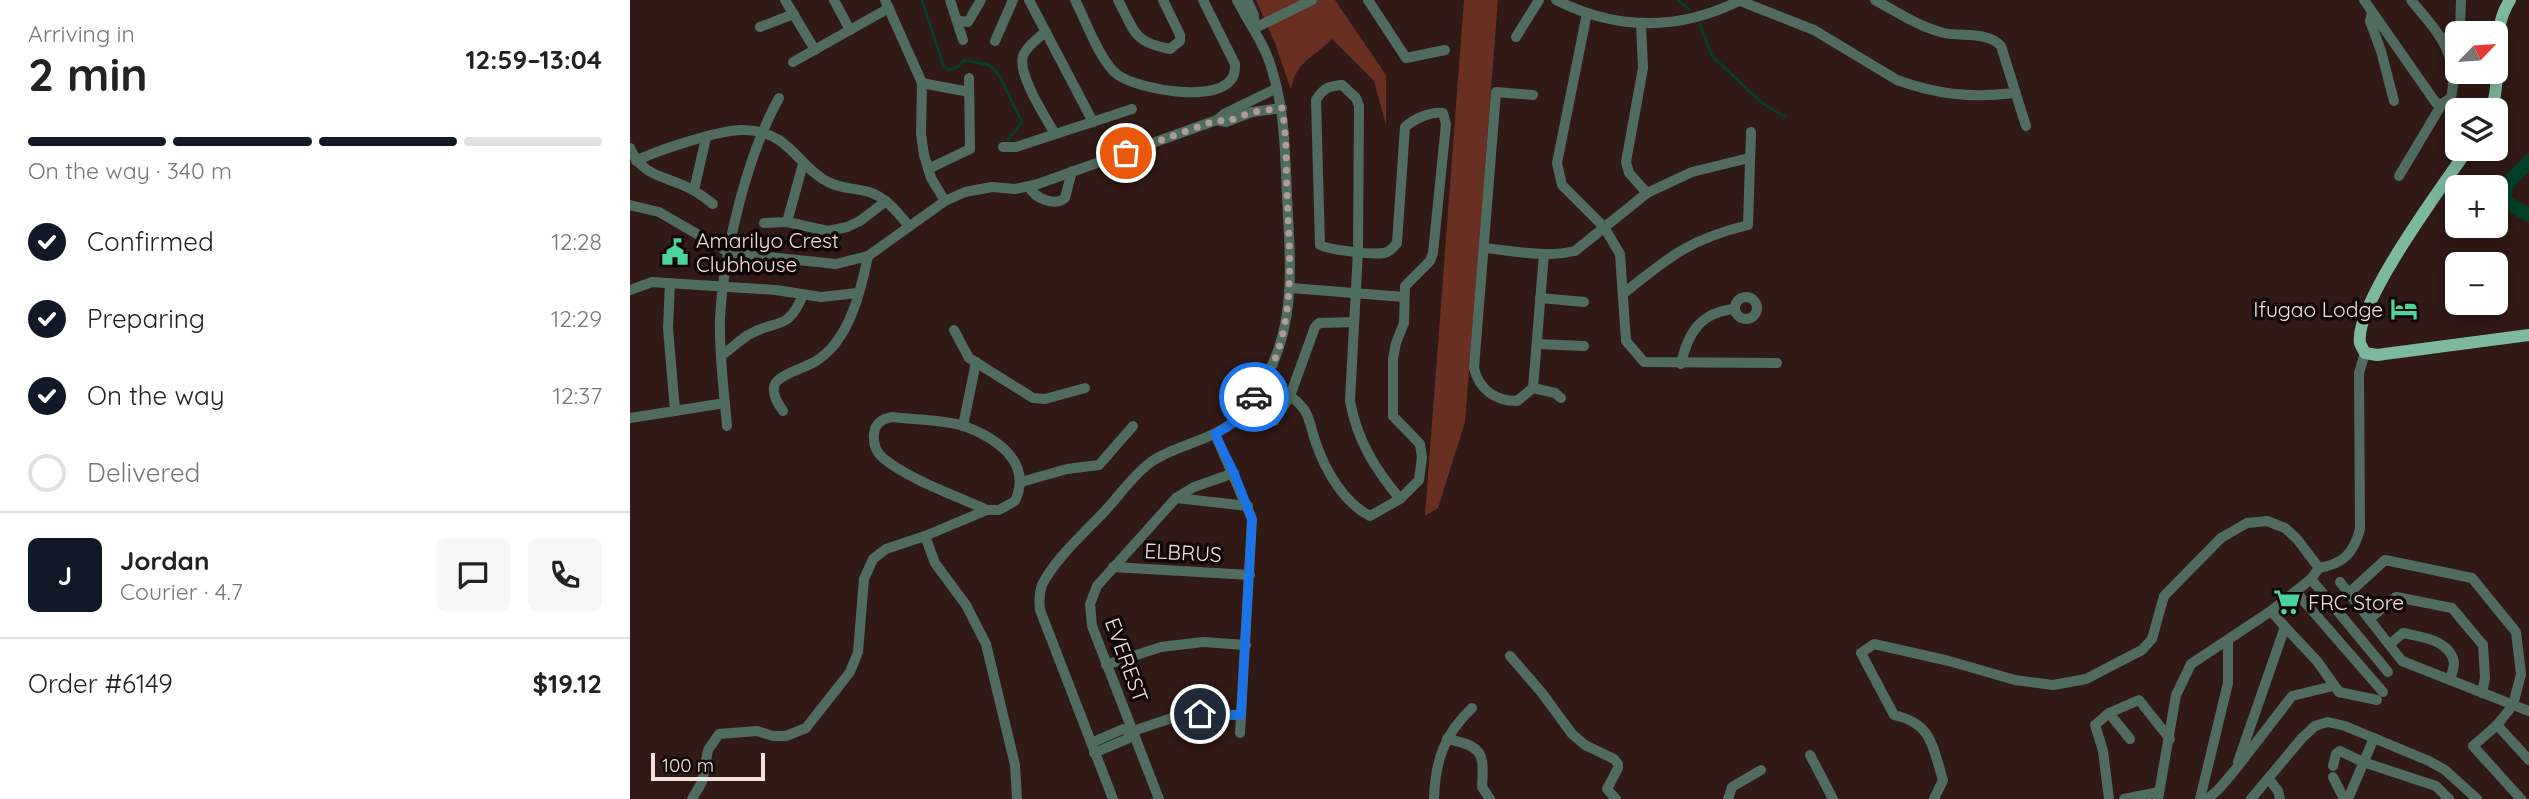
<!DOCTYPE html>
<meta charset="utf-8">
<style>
body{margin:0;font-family:Quicksand,sans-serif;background:#f6f6f6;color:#222;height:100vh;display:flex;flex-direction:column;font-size:26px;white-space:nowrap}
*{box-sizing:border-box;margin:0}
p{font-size:23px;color:#767676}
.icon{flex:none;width:38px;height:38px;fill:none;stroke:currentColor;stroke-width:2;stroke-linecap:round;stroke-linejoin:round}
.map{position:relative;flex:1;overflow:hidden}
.side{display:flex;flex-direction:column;background:#fff;width:630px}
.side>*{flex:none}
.needle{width:46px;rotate:65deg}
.buttons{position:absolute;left:1815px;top:21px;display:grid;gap:14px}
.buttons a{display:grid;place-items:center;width:63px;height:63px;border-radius:10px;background:#fff;box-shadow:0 4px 18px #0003;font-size:35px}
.scale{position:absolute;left:21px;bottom:18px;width:114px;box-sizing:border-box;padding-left:7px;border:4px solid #f2e1dd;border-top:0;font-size:19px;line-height:24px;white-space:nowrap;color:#f2e1dd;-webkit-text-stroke:5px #110706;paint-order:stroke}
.pin{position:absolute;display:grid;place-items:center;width:60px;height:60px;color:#fff;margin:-30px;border:4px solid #fff;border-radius:50%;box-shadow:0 2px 7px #0007}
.courier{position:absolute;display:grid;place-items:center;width:70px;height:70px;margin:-35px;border:5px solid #1a73e8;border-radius:50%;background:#fff;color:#222;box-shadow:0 2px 9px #0007}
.headline em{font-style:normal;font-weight:700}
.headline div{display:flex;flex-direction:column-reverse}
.headline{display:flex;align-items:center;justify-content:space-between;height:119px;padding:0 28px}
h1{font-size:46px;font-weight:700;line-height:52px}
.bar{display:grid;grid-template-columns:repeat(4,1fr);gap:10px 7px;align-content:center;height:84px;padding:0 28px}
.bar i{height:9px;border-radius:5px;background:#e0e0e0}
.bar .current{background:#111827}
.bar p{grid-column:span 4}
.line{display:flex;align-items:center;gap:18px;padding:0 28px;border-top:2px solid #e0e0e0}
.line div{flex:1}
.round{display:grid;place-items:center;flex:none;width:74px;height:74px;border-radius:10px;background:#f6f6f6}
ol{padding:0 28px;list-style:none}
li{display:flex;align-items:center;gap:21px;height:77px}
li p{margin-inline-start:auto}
li .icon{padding:7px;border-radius:50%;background:#111827;color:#fff;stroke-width:4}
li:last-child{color:#767676}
li i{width:38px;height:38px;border:4px solid #e0e0e0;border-radius:50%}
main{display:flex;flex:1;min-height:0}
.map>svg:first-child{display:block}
.green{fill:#692f23}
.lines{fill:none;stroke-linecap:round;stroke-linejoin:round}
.stream{stroke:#004029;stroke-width:2.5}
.river{stroke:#004029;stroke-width:14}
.minor{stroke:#506c5e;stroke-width:10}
.major{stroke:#7db99c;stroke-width:12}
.done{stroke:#ae9b97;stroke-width:7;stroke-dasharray:0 12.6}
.route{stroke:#1a73e8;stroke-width:9}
.labels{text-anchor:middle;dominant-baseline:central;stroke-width:7;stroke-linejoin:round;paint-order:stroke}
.poi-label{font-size:21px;fill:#f2e1dd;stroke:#110706;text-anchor:start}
.street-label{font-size:21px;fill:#f2e1dd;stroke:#110706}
</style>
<main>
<section class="side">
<div class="headline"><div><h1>2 min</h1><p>Arriving in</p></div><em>12:59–13:04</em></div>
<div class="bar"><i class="current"></i><i class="current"></i><i class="current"></i><i></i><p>On the way · 340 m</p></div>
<ol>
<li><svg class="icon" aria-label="check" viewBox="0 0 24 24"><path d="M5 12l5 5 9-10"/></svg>Confirmed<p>12:28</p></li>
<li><svg class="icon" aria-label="check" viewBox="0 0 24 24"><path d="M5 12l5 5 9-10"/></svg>Preparing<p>12:29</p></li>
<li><svg class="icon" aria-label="check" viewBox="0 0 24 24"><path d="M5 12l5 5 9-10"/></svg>On the way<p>12:37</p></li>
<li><i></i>Delivered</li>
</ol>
<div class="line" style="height:126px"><b class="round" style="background:#111827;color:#fff">J</b><div><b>Jordan</b><p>Courier · 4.7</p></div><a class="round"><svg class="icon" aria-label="chat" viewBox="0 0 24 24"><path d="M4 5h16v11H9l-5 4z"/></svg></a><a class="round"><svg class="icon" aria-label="phone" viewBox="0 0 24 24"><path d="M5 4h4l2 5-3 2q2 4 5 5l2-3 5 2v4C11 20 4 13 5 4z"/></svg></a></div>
<div class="line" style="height:91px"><div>Order #6149</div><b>$19.12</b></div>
</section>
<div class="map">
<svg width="1899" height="799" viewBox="0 0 1899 799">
<rect width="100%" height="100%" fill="#311915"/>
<g class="green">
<path d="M626,0H705L756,75V125L744,81L702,39C684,57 665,62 661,90L645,43Z"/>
<polygon points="834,0 868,0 835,422 808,508 795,516"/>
</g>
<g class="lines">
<g class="stream">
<polyline points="292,0 314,67 318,70 328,67 334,60 359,65 369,75 392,122 378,140"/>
<polyline points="1048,0 1060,10"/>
<polyline points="1070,24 1082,56 1132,103 1155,117"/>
</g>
<polyline class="river" points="1899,161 1877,184 1873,201 1899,215"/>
<g class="minor">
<polyline points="155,0 185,50"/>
<polyline points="204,0 220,30"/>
<polyline points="255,0 292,83 291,134 294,155 301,178 315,201"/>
<polyline points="320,0 333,40"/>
<polyline points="399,0 463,122"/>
<path d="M445,0C456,21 470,62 488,75C507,89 594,106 604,74C605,71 605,67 605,64L573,0"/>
<path d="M488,0C505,31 502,42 540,49L550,41V35L533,0"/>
<polyline points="617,0 624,15 625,28"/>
<polyline points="738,0 776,58 815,50"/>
<path d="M926,0C988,31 1049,31 1111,0"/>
<path d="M1108,0L1184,30L1267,80C1309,95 1341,98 1385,93"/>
<path d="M1245,0C1267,12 1289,27 1314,33C1332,37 1358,31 1371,46L1396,126"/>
<path d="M1734,0L1806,103L1812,104L1821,98C1831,55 1806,30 1781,0"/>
<polyline points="1742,12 1740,21 1751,51 1764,101"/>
<polyline points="957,13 927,163 932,185 974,227 990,254 996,341 1014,362 1147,363"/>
<polyline points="329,21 338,22 351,0"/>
<polyline points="1011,24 1013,68 996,162 999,173 1017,193"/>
<polyline points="130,27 164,14"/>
<polyline points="625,28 682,0"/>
<path d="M416,32C408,38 397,46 393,56C387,74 416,118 425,134"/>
<polyline points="886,37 909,0"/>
<polyline points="1813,39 1830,29 1831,0"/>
<polyline points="365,41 383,0"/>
<polyline points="163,62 259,8"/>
<polyline points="292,83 339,92"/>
<path d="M903,95L866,92L844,368C849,390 866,401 887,401L903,388L914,254"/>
<polyline points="587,120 596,122 622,112 652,108"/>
<polyline points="373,147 386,147 502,109"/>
<path d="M0,148C13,177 33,175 59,188C68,192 75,198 83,204"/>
<path d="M6,161C25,151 92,129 113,130C125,130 139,134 149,140C167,152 178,172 198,182C211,189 225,188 239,192C256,197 268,213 279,226"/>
<polyline points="298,169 340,149 339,78"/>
<polyline points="1769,176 1812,104"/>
<path d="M399,187C405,198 424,207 435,198L442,171"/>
<polyline points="64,190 76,138"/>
<polyline points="0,205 29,212 100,253 206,264 238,256 315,201 335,192 362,187 385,189 408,184 587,120 594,114 647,88"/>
<polyline points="157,222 173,164"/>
<polyline points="134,223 157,222 198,231 217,227 230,221 256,201"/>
<path d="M855,248C884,251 916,258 945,251L1017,193L1062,172L1119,158"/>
<polyline points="40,283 38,328 45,411"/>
<polyline points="661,288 774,297"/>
<polyline points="0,290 22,282 146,290 191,297 228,293"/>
<path d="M994,293C1039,257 1060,239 1118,225L1121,132"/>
<circle cx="1116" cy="308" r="11"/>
<polyline points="910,298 954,302"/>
<polyline points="324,330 339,358 403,398 415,399 455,388"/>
<polyline points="907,344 954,346"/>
<path d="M92,355C101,349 109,341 118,335C147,318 157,333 173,295"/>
<path d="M1051,364C1058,332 1071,312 1105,309"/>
<polyline points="903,388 925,393 931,398"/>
<path d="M660,396C681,411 678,421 686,443C695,470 714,503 740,516L770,499L789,480L792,457L790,444L763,416V359L766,343L774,323L775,286L800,261L803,253L816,124L813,113C801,111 784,119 775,127L767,243C764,247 759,252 754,253C743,255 699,250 690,245L686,100C693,88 699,86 712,85L726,98L729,106L728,251L720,401C727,440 745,469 770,499"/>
<path d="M153,411C148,404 139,390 147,381C156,372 175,368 186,361C219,341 231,291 238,256"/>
<polyline points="0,418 95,403"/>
<polyline points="644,421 660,396 685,327 689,323 723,322"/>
<path d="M97,426C94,391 89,355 90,319C93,254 117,155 149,98"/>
<polyline points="333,426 346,362"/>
<polyline points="585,434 622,519 610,733"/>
<polyline points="391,482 437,469 469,465 503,426"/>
<polyline points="546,498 618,506"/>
<polyline points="295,536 305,563 336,605 356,644 385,765 387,799"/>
<polyline points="483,567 620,575"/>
<polyline points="1681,579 1758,672"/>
<polyline points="1710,582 1772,661 1899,711"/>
<polyline points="1666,592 1753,692"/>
<polyline points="1719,593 1755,560 1842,578 1886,632 1891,674 1883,705 1867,725 1843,746 1891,799"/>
<polyline points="1739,619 1766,597 1822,608 1853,645 1855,678 1852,693"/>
<polyline points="1655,627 1687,661 1709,692 1747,700"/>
<path d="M1760,644L1773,633C1791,637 1821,640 1824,663C1824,668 1821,676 1820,680"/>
<polyline points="880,656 912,693 942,734 955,745 984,759 988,764 988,768 977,789 986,799"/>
<polyline points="476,665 531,647 573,642 616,645"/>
<polyline points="1479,713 1500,739"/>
<polyline points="1867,725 1899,760"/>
<polyline points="503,731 551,715 611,715"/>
<path d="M817,739C854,746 854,754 852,787L860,799"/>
<polyline points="461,743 493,729 503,731"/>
<polyline points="464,753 497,739 503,731"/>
<polyline points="1180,755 1203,799"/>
<polyline points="1608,762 1655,627 1641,611"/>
<polyline points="1703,766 1706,754 1710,751 1733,762 1806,786 1819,799"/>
<polyline points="1703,777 1714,799"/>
<polyline points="1639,779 1648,791 1650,799"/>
<path d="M62,799L72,782L78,750L89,734L127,731L143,736H156L176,728L220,672L228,652L234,579L243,559L256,549L295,536L357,510H369L385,501C403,462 366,438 334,426C312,419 285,420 262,417C252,419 245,423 244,434C243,444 246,452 253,458C278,479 327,496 357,510"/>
<path d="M483,799L410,610C409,601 409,593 412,585C424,560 455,532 474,512C489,496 503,475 521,462C550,442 589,441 613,412C669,345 661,276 657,196C655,152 655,112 642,70C635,44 619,24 607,0"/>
<polyline points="529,799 462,626 460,604 467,586 546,498 564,487 604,473"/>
<path d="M804,799C805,762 814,734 842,708"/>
<polyline points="1098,799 1102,787 1131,770"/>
<path d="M1304,799L1313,780C1302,746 1303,724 1264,715L1231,653L1244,644L1319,661L1385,680L1423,685L1456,679L1512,650L1522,639L1534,596L1591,538L1617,523L1637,521L1655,528L1667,539L1689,568C1713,564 1724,553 1730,529L1729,373L1735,353"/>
<polyline points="1479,799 1473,751 1465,725 1479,713 1509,700 1540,739"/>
<polyline points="1494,799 1529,792"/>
<polyline points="1528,799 1546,695 1561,664 1641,611 1681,579 1689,568"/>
<polyline points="1570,799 1598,683 1598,641"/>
<polyline points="1577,799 1588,790 1605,770 1662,696 1703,686"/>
<polyline points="1621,799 1672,738 1685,726 1698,722 1715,726 1799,761 1815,770 1847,799"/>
<polyline points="1718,799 1744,738"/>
</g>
<g class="major">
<path d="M1861,110C1874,74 1858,34 1880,0"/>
<path d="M1838,149C1814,184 1724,304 1730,343C1731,346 1733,349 1735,353L1747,355L1899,335"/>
</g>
</g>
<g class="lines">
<path class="done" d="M496,153L587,120L596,122L622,112L652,108C657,137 656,165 657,194C660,264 668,338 624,397"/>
<polyline class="route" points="570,714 611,715 622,519 604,473 585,434 602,424 624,397"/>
</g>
<defs>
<symbol id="civic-bare" viewBox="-9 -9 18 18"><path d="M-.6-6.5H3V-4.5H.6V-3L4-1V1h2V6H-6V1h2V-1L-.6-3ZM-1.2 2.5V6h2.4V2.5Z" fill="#4bd49b" stroke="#110706" stroke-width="2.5" paint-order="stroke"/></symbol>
<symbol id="hotel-bare" viewBox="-9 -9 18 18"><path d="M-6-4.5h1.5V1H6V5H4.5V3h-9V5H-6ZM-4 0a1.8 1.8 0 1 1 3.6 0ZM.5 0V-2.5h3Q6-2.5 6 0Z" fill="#4bd49b" stroke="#110706" stroke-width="2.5" paint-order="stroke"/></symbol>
<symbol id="supermarket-bare" viewBox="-9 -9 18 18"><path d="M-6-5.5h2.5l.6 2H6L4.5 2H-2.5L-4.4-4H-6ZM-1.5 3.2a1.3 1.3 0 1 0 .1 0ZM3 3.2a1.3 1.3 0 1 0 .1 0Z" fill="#4bd49b" stroke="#110706" stroke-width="2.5" paint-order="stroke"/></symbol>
</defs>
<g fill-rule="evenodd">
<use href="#civic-bare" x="26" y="233" width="38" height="38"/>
<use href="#hotel-bare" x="1755" y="290" width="38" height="38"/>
<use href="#supermarket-bare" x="1638" y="583" width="38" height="38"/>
</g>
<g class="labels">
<g class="poi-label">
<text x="66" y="240">Amarilyo Crest<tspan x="66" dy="24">Clubhouse</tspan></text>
<text x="1753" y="309" text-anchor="end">Ifugao Lodge</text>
<text x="1678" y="602">FRC Store</text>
</g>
<g class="street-label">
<text transform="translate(553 552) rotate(3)">ELBRUS</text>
<text transform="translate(497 660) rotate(70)">EVEREST</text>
</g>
</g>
</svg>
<div class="buttons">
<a><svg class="needle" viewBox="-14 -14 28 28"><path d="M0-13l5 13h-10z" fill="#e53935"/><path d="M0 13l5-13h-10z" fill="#767676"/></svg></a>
<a><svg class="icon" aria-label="layers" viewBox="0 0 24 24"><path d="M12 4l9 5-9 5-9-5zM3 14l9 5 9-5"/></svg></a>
<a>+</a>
<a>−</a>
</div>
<div class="scale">100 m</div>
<div class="pin" style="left:496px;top:153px;background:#ea580c"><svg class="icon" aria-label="bag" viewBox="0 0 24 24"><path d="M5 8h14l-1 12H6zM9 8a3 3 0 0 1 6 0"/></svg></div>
<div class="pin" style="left:570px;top:714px;background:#1f2937"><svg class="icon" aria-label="home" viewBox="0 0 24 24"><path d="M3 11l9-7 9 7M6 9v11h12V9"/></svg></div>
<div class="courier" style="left:624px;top:397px"><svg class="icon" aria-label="car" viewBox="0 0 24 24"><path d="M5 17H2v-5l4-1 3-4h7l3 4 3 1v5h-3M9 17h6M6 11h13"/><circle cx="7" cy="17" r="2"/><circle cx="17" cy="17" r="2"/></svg></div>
</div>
</main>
